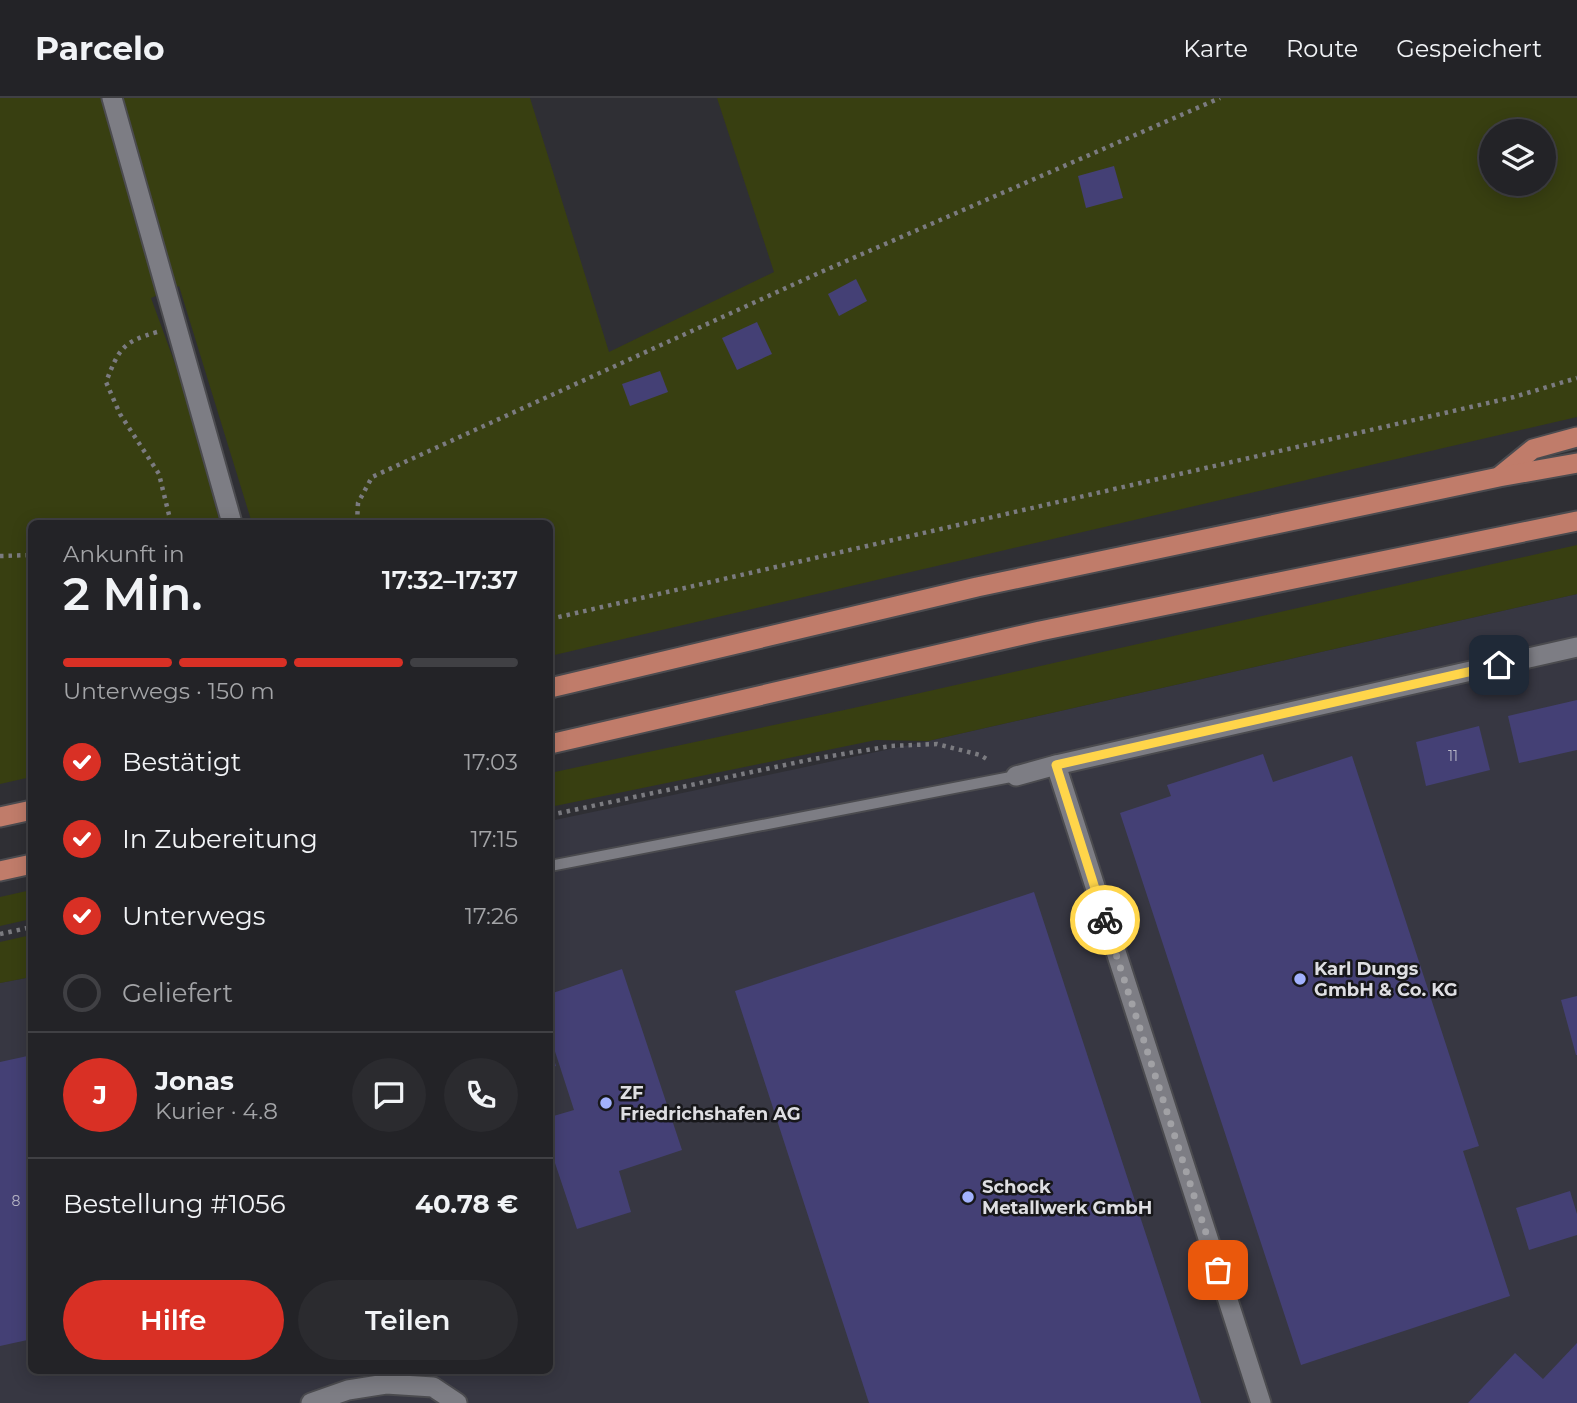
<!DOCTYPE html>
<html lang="de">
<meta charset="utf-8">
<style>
body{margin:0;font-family:Montserrat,sans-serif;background:#2b2b2f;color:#f1f3f6;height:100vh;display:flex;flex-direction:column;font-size:26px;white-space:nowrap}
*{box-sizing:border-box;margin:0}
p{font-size:23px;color:#a3a4a7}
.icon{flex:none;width:38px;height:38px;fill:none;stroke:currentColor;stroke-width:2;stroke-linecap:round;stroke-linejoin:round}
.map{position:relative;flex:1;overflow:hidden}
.side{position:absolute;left:28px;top:422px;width:525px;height:854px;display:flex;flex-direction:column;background:#232327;border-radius:10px;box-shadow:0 4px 18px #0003,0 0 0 2px #404044}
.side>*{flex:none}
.tools{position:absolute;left:1479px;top:21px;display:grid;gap:14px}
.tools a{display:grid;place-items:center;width:77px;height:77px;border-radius:50%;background:#232327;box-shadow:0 4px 18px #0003,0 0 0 2px #404044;font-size:35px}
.pin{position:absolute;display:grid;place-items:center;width:60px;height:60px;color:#fff;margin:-30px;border-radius:14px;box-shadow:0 4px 10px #0006}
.courier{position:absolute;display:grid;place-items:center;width:70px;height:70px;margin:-35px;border:5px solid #ffd54a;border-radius:50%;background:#fff;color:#222;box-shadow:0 2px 9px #0007}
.headline em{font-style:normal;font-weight:600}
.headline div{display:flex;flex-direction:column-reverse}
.headline{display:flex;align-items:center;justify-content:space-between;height:119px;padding:0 35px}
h1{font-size:46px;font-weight:600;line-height:52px}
.bar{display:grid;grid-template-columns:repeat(4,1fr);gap:10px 7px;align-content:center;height:84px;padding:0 35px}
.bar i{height:9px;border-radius:5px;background:#404044}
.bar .current{background:#d93025}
.bar p{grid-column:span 4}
.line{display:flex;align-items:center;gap:18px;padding:0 35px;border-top:2px solid #404044}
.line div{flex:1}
.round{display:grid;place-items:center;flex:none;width:74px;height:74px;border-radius:37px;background:#2b2b2f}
ol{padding:0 35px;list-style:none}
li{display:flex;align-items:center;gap:21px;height:77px}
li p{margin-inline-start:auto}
li .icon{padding:7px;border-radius:50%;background:#d93025;color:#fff;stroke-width:4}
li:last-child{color:#a3a4a7}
li i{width:38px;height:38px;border:4px solid #404044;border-radius:50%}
.cta{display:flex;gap:14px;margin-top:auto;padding:14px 35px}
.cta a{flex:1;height:80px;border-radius:42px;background:#d93025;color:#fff;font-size:28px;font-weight:600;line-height:80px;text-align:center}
.cta a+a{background:#2b2b2f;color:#f1f3f6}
header{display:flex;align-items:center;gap:42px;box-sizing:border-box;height:98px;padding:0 35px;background:#232327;border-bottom:2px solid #404044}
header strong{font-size:33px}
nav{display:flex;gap:38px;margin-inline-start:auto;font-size:24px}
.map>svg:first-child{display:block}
.built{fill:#373742}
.green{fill:#383f11;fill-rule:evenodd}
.building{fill:#444075}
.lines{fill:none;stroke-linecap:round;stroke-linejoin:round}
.service-casing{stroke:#4b4b4f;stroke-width:14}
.minor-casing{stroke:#4b4b4f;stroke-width:23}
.trunk-casing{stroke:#4b4b4f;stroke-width:23}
.path{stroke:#7b7b80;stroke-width:4.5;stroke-dasharray:3.5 5;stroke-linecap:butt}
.service{stroke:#7d7d84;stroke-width:10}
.minor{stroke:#7d7d84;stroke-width:19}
.trunk{stroke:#c07c6a;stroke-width:19}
.done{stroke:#a1a1a5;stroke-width:7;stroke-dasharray:0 12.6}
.route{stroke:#ffd54a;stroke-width:9}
.poi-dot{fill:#a2b2fd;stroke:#17171a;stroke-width:2.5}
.labels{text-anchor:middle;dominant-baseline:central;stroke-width:5;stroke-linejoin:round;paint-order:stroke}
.number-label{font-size:14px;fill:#b8b6c7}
.poi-label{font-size:18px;font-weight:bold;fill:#dedee2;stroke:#17171a;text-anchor:start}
</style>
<header>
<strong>Parcelo</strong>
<nav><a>Karte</a><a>Route</a><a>Gespeichert</a></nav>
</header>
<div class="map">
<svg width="1577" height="1305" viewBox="0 0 1577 1305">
<rect width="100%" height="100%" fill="#2f2f34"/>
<polygon class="built" points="1577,496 1577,1305 0,1305 0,885 31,879 32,1272 550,1272 550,723 928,643"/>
<g class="green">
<path d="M0,0H530L609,254L774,174L717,0H1577V319L550,558V425H252L179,188L151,200L182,285L220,425H32L31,679L0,686ZM1491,33H1544V86H1491Z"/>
<polygon points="1577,447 1577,496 928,643 876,642 550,709 550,675 849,611"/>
<polygon points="31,792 31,821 0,828 0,799"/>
<polygon points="31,837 31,879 0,885 0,844"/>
</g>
<g class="building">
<polygon points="1114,68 1123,100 1086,110 1078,78"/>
<polygon points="856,181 867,203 839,218 828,196"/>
<polygon points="757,224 772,256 737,272 722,240"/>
<polygon points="660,273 668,294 630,308 622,286"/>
<polygon points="1577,602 1577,652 1519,665 1508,618"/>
<polygon points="1479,628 1490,672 1426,688 1416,644"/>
<polygon points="1263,656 1273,684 1352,658 1479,1048 1463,1053 1510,1198 1301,1267 1120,715 1171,698 1167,687"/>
<polygon points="1034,794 1201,1305 869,1305 735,893"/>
<polygon points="622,871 682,1052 619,1073 631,1114 577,1131 550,1050 550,1019 574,1012 550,938 550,896"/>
<polygon points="1577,898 1577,957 1576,957 1561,902"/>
<polygon points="550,949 556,968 550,970"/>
<polygon points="32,957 32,1241 0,1248 0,964"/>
<polygon points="1570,1093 1577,1116 1577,1137 1529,1152 1516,1110"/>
<polygon points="1577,1245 1577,1305 1468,1305 1515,1255 1543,1281"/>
</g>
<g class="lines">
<defs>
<polyline id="service" points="550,768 1016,678"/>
<g id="minor">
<polyline points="112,0 232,425"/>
<polyline points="1056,667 1261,1305"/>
<polyline points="1016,678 1056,667 1577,549"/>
<polyline points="311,1305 348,1292 386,1286 433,1289 457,1305"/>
</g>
<g id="trunk">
<polyline points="1501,377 1533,351 1577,339"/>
<polyline points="550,590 977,489 1499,379 1577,365"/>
<polyline points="550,646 1040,533 1577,423"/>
<polyline points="0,719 32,712"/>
<polyline points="0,773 32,766"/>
</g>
</defs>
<use href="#service" class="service-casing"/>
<use href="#minor" class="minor-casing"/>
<use href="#trunk" class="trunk-casing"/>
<g class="path">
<path d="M157,234C122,244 119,251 106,284L120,316L159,376L171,425"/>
<polyline points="357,425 358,405 372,379 821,174 1220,0"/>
<polyline points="0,458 32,457"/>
<polyline points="550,521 1514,299 1577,280"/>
<polyline points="550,717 813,661 891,648 937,646 980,657 990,663"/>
<polyline points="0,836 32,829"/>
</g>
<use href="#service" class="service"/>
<use href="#minor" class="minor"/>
<use href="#trunk" class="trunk"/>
</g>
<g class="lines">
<polyline class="done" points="1105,822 1218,1172"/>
<polyline class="route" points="1105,822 1056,667 1499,567"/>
</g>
<g class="poi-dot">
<circle cx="1300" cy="881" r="7"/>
<circle cx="606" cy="1005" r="7"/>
<circle cx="968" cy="1099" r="7"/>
</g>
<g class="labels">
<g class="number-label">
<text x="1453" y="658">11</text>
<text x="16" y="1103">8</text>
</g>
<g class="poi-label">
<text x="1314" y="871">Karl Dungs<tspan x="1314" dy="21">GmbH &amp; Co. KG</tspan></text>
<text x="620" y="995">ZF<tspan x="620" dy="21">Friedrichshafen AG</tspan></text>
<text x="982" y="1089">Schock<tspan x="982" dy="21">Metallwerk GmbH</tspan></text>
</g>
</g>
</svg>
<div class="tools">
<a><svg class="icon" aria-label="layers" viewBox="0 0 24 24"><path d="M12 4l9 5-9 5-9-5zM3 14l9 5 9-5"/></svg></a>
</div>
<div class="pin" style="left:1218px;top:1172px;background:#ea580c"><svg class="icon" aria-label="bag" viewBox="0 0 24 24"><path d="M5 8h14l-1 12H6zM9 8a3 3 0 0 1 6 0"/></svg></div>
<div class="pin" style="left:1499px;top:567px;background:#1f2937"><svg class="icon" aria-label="home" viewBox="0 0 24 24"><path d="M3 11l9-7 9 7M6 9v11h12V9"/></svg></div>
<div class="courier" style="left:1105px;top:822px"><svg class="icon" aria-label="bike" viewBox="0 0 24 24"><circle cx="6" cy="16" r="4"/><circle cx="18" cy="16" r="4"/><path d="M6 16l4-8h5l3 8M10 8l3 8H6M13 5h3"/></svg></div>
<section class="side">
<div class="headline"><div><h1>2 Min.</h1><p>Ankunft in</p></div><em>17:32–17:37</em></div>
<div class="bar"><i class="current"></i><i class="current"></i><i class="current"></i><i></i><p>Unterwegs · 150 m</p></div>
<ol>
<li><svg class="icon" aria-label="check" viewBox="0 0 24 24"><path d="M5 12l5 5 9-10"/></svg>Bestätigt<p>17:03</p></li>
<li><svg class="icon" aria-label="check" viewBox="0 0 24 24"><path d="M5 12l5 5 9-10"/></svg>In Zubereitung<p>17:15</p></li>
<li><svg class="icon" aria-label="check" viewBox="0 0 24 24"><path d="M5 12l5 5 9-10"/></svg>Unterwegs<p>17:26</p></li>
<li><i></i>Geliefert</li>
</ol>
<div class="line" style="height:126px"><b class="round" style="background:#d93025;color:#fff">J</b><div><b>Jonas</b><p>Kurier · 4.8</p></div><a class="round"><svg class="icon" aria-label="chat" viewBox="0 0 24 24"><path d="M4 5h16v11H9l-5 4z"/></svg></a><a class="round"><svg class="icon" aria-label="phone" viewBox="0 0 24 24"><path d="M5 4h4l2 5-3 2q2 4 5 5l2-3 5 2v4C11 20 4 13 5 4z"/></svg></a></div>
<div class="line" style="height:91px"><div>Bestellung #1056</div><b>40.78 €</b></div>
<div class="cta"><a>Hilfe</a><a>Teilen</a></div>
</section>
</div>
